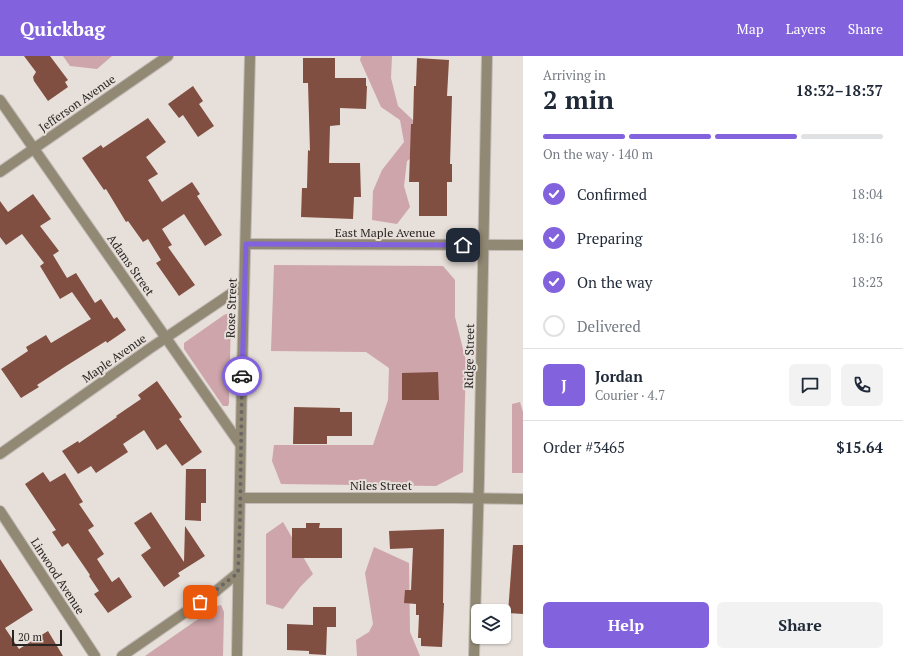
<!DOCTYPE html>
<meta charset="utf-8">
<style>
body{margin:0;font-family:"PT Serif",serif;background:#f2f2f3;color:#1f2937;height:100vh;display:flex;flex-direction:column;font-size:15px;white-space:nowrap}
*{box-sizing:border-box;margin:0}
p{font-size:13px;color:#747a83}
.icon{flex:none;width:22px;height:22px;fill:none;stroke:currentColor;stroke-width:2;stroke-linecap:round;stroke-linejoin:round}
.map{position:relative;flex:1;overflow:hidden}
.sheet{display:flex;flex-direction:column;background:#fff;width:380px}
.sheet>*{flex:none}
.fabs{position:absolute;left:471px;top:548px;display:grid;gap:8px}
.fabs a{display:grid;place-items:center;width:40px;height:40px;border-radius:6px;background:#fff;box-shadow:0 1px 3px #0004;font-size:20px}
.scale{position:absolute;left:12px;bottom:10px;width:50px;box-sizing:border-box;padding-left:4px;border:2px solid #282523;border-top:0;font-size:11px;line-height:14px;white-space:nowrap;color:#282523;-webkit-text-stroke:3px #e7dfd9;paint-order:stroke}
.pin{position:absolute;display:grid;place-items:center;width:34px;height:34px;color:#fff;margin:-17px;border-radius:8px;box-shadow:0 2px 6px #0006}
.courier{position:absolute;display:grid;place-items:center;width:40px;height:40px;margin:-20px;border:3px solid #8362dd;border-radius:50%;background:#fff;color:#222;box-shadow:0 1px 5px #0007}
.headline em{font-style:normal;font-weight:700}
.headline div{display:flex;flex-direction:column-reverse}
.headline{display:flex;align-items:center;justify-content:space-between;height:68px;padding:0 20px}
h1{font-size:26px;font-weight:700;line-height:30px}
.bar{display:grid;grid-template-columns:repeat(4,1fr);gap:6px 4px;align-content:center;height:48px;padding:0 20px}
.bar i{height:5px;border-radius:3px;background:#e0e1e3}
.bar .active{background:#8362dd}
.bar p{grid-column:span 4}
.line{display:flex;align-items:center;gap:10px;padding:0 20px;border-top:1px solid #e0e1e3}
.line div{flex:1}
.round{display:grid;place-items:center;flex:none;width:42px;height:42px;border-radius:6px;background:#f2f2f3}
ol{padding:0 20px;list-style:none}
li{display:flex;align-items:center;gap:12px;height:44px}
li p{margin-inline-start:auto}
li .icon{padding:4px;border-radius:50%;background:#8362dd;color:#fff;stroke-width:4}
li:last-child{color:#747a83}
li i{width:22px;height:22px;border:2px solid #e0e1e3;border-radius:50%}
.primary-button{display:flex;gap:8px;margin-top:auto;padding:8px 20px}
.primary-button a{flex:1;height:46px;border-radius:6px;background:#8362dd;color:#fff;font-size:16px;font-weight:700;line-height:46px;text-align:center}
.primary-button a+a{background:#f2f2f3;color:#1f2937}
header{display:flex;align-items:center;gap:24px;box-sizing:border-box;height:56px;padding:0 20px;background:#8362dd;color:#fff}
header strong{font-size:19px}
nav{display:flex;gap:22px;margin-inline-start:auto;font-size:14px}
main{display:flex;flex:1;min-height:0}
.map>svg:first-child{display:block}
.green{fill:#cda5aa}
.building{fill:#804f41}
.lines{fill:none;stroke-linecap:round;stroke-linejoin:round}
.minor-casing{stroke:#c1bab5;stroke-width:12}
.minor{stroke:#918974;stroke-width:10}
.done{stroke:#6b6663;stroke-width:4;stroke-dasharray:0 7.2}
.route{stroke:#8362dd;stroke-width:5}
.labels{text-anchor:middle;dominant-baseline:central;stroke-width:4;stroke-linejoin:round;paint-order:stroke}
.street-label{font-size:12px;fill:#282523;stroke:#e7dfd9}
</style>
<header>
<strong>Quickbag</strong>
<nav><a>Map</a><a>Layers</a><a>Share</a></nav>
</header>
<main>
<div class="map">
<svg width="523" height="600" viewBox="0 0 523 600">
<rect width="100%" height="100%" fill="#e7dfd9"/>
<g class="green">
<polygon points="63,0 112,0 97,13 70,10"/>
<polygon points="361,0 392,0 391,22 398,50 415,66 414,100 407,105 404,130 410,151 397,168 372,164 373,135 382,114 404,86 400,64 381,51 360,4"/>
<polygon points="274,209 443,210 455,224 455,261 466,305 463,416 436,430 281,428 272,405 274,389 373,389 388,344 389,312 366,296 271,295"/>
<polygon points="229,257 231,260 229,347 228,350 223,350 184,293 184,287 224,259"/>
<polygon points="520,346 523,356 523,417 512,417 512,348"/>
<polygon points="283,466 313,518 301,530 283,553 266,548 266,478"/>
<polygon points="374,491 409,507 410,576 420,600 357,600 356,584 369,576 373,568 365,517"/>
<polygon points="221,549 224,556 223,600 145,600 217,550"/>
</g>
<g class="building">
<polygon points="24,0 50,0 68,24 65,26 68,31 48,45 34,25 33,21 36,16"/>
<polygon points="303,2 335,2 335,22 366,22 366,30 367,30 366,53 340,52 340,69 330,70 329,107 360,107 361,141 354,141 353,163 301,161 302,132 307,132 308,94 310,95 308,27 303,27"/>
<polygon points="417,2 449,4 447,40 452,40 450,108 452,108 452,126 447,126 447,160 419,160 419,126 409,126 411,68 413,68 414,30 416,30"/>
<polygon points="193,30 203,45 199,48 214,70 198,81 183,59 179,62 168,48"/>
<polygon points="148,62 166,86 146,101 158,118 148,124 162,146 192,126 200,138 197,140 222,179 205,190 184,158 162,173 172,189 168,191 195,229 179,240 156,207 161,204 148,183 143,186 128,165 126,166 106,133 104,134 82,102 101,89 103,92"/>
<polygon points="33,138 51,163 40,170 59,195 53,199 67,222 76,217 95,247 101,243 114,263 117,261 126,274 107,287 106,285 66,310 37,329 39,331 21,342 1,313 28,295 26,291 46,279 51,287 91,263 72,236 60,243 40,210 44,207 22,178 6,189 0,181 0,145 8,156"/>
<polygon points="438,316 439,344 402,344 402,317"/>
<polygon points="157,325 182,361 179,363 202,396 182,410 166,388 157,394 144,374 123,388 128,396 96,417 91,410 78,418 62,395 78,385 79,387 117,361 116,360 141,343 138,339"/>
<polygon points="294,351 340,352 340,356 352,356 352,380 327,380 327,388 293,388"/>
<polygon points="186,413 206,413 206,447 201,447 201,465 185,464"/>
<polygon points="43,416 50,426 65,417 83,446 79,448 94,470 88,474 104,498 97,503 112,526 119,521 132,541 108,557 94,538 99,535 89,520 90,519 68,487 62,491 52,476 56,474 25,428"/>
<polygon points="151,456 184,506 185,470 205,500 178,517 180,520 164,531 141,499 151,492 134,467"/>
<polygon points="306,467 320,467 319,472 342,472 342,502 292,502 292,472 306,472"/>
<polygon points="444,473 443,547 444,547 442,591 421,590 421,582 418,582 419,559 416,559 416,548 404,547 405,534 411,534 413,492 390,493 389,475"/>
<polygon points="513,489 523,489 523,558 508,557"/>
<polygon points="0,503 33,554 5,572 19,593 48,575 63,600 0,600"/>
<polygon points="313,551 336,551 336,571 327,571 326,599 309,598 309,595 287,594 287,568 313,569"/>
</g>
<g class="lines">
<defs>
<g id="minor">
<polyline points="0,44 240,388"/>
<polyline points="0,116 168,0"/>
<polyline points="246,188 523,189"/>
<polyline points="0,398 149,293 244,229"/>
<polyline points="240,442 455,442 523,443"/>
<polyline points="0,455 95,600"/>
<polyline points="122,600 216,535 238,517"/>
<path d="M237,600C239,505 240,411 242,317C244,211 248,106 250,0"/>
<polyline points="474,600 479,423 487,0"/>
</g>
</defs>
<use href="#minor" class="minor-casing"/>
<use href="#minor" class="minor"/>
</g>
<g class="lines">
<polyline class="done" points="200,546 238,517 240,464 242,320"/>
<polyline class="route" points="242,320 246,188 463,189"/>
</g>
<g class="labels">
<g class="street-label">
<text transform="translate(77 47) rotate(-35)">Jefferson Avenue</text>
<text x="385" y="176">East Maple Avenue</text>
<text transform="translate(131 209) rotate(55)">Adams Street</text>
<text transform="translate(231 252) rotate(-88)">Rose Street</text>
<text transform="translate(469 300) rotate(-89)">Ridge Street</text>
<text transform="translate(114 302) rotate(-35)">Maple Avenue</text>
<text x="381" y="429">Niles Street</text>
<text transform="translate(58 520) rotate(57)">Linwood Avenue</text>
</g>
</g>
</svg>
<div class="fabs">
<a><svg class="icon" aria-label="layers" viewBox="0 0 24 24"><path d="M12 4l9 5-9 5-9-5zM3 14l9 5 9-5"/></svg></a>
</div>
<div class="scale">20 m</div>
<div class="pin" style="left:200px;top:546px;background:#ea580c"><svg class="icon" aria-label="bag" viewBox="0 0 24 24"><path d="M5 8h14l-1 12H6zM9 8a3 3 0 0 1 6 0"/></svg></div>
<div class="pin" style="left:463px;top:189px;background:#1f2937"><svg class="icon" aria-label="home" viewBox="0 0 24 24"><path d="M3 11l9-7 9 7M6 9v11h12V9"/></svg></div>
<div class="courier" style="left:242px;top:320px"><svg class="icon" aria-label="car" viewBox="0 0 24 24"><path d="M5 17H2v-5l4-1 3-4h7l3 4 3 1v5h-3M9 17h6M6 11h13"/><circle cx="7" cy="17" r="2"/><circle cx="17" cy="17" r="2"/></svg></div>
</div>
<section class="sheet">
<div class="headline"><div><h1>2 min</h1><p>Arriving in</p></div><em>18:32–18:37</em></div>
<div class="bar"><i class="active"></i><i class="active"></i><i class="active"></i><i></i><p>On the way · 140 m</p></div>
<ol>
<li><svg class="icon" aria-label="check" viewBox="0 0 24 24"><path d="M5 12l5 5 9-10"/></svg>Confirmed<p>18:04</p></li>
<li><svg class="icon" aria-label="check" viewBox="0 0 24 24"><path d="M5 12l5 5 9-10"/></svg>Preparing<p>18:16</p></li>
<li><svg class="icon" aria-label="check" viewBox="0 0 24 24"><path d="M5 12l5 5 9-10"/></svg>On the way<p>18:23</p></li>
<li><i></i>Delivered</li>
</ol>
<div class="line" style="height:72px"><b class="round" style="background:#8362dd;color:#fff">J</b><div><b>Jordan</b><p>Courier · 4.7</p></div><a class="round"><svg class="icon" aria-label="chat" viewBox="0 0 24 24"><path d="M4 5h16v11H9l-5 4z"/></svg></a><a class="round"><svg class="icon" aria-label="phone" viewBox="0 0 24 24"><path d="M5 4h4l2 5-3 2q2 4 5 5l2-3 5 2v4C11 20 4 13 5 4z"/></svg></a></div>
<div class="line" style="height:52px"><div>Order #3465</div><b>$15.64</b></div>
<div class="primary-button"><a>Help</a><a>Share</a></div>
</section>
</main>
